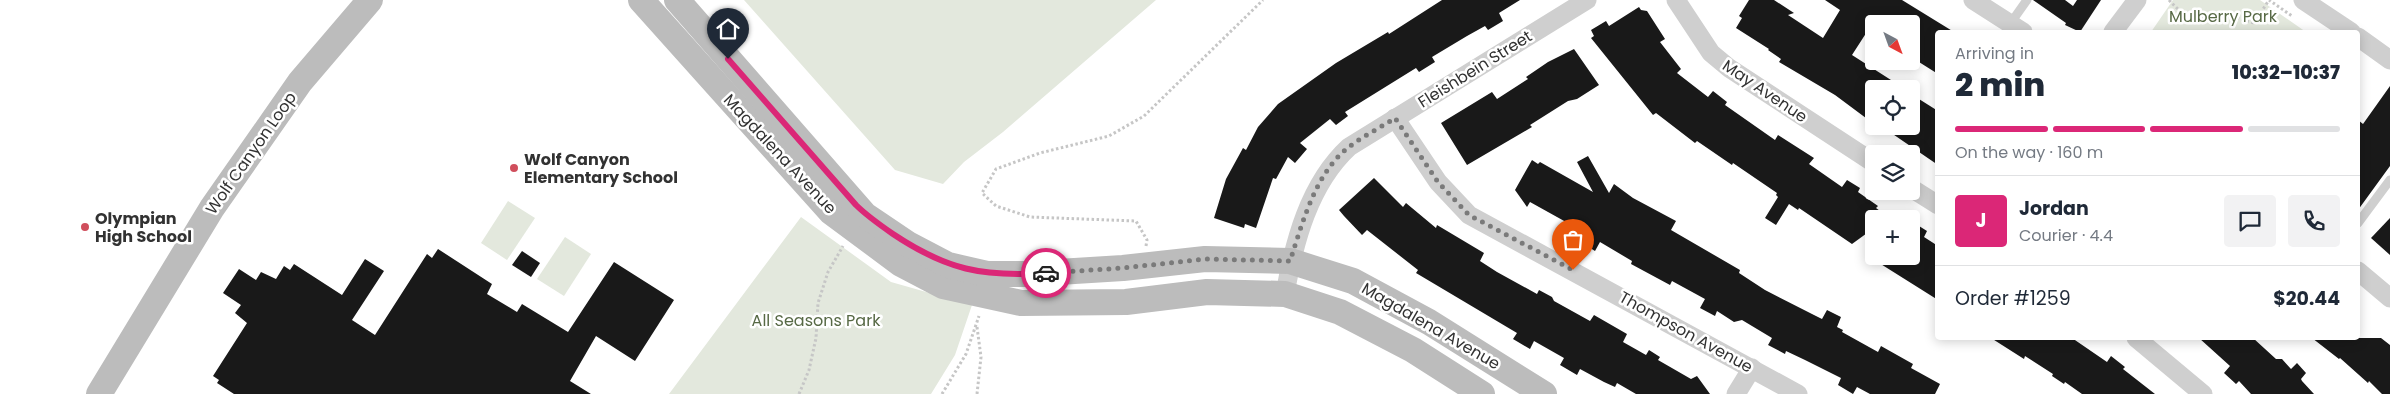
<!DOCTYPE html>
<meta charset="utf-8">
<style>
body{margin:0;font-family:Poppins,sans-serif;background:#f2f2f3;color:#1f2937;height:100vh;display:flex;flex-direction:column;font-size:19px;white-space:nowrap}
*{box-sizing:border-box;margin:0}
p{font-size:16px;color:#747a83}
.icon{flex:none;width:28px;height:28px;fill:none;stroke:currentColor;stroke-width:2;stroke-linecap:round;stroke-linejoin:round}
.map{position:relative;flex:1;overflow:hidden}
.side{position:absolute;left:1935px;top:30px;width:425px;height:310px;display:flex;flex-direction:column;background:#fff;border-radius:5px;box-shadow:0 2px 12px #0003}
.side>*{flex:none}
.needle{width:32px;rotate:139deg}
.fabs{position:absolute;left:1865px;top:15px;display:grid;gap:10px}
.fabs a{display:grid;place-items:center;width:55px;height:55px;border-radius:5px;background:#fff;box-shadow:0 2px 12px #0003;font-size:25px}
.pin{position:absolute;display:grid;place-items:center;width:42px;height:42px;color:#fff;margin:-51px -21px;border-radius:50% 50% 50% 0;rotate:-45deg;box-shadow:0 0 5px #0007}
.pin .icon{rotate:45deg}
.courier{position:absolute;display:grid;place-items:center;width:50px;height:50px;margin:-25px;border:4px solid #db2777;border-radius:50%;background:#fff;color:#222;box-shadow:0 1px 6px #0007}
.head em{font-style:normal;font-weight:800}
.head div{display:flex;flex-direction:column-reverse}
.head{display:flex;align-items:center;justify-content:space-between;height:85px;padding:0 20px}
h1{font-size:32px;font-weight:800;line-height:38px}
.bar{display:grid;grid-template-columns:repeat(4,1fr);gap:8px 5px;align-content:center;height:60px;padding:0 20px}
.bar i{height:6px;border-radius:4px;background:#e0e1e3}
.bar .on{background:#db2777}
.bar p{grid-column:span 4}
.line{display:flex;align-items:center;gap:12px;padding:0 20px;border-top:1px solid #e0e1e3}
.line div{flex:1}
.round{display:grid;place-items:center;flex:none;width:52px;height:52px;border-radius:5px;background:#f2f2f3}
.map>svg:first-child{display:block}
.green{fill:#e3e8dd}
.building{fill:#191919}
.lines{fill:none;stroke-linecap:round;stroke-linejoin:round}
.path{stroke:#c6c6c6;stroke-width:3;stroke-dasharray:2.5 2.5;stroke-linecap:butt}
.lane{stroke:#cfcfcf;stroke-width:9}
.street{stroke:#cfcfcf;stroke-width:19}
.secondary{stroke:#bcbcbc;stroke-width:26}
.done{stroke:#7a7a7a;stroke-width:5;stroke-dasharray:0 9}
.route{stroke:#db2777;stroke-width:6}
.poi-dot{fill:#d04e5c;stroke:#fff;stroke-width:2}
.labels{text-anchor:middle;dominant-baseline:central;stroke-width:5;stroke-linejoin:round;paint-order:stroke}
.park-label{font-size:16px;fill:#576945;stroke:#fff}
.street-label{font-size:16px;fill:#323232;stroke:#fff}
.poi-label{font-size:16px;font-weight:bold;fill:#323232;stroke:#fff;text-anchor:start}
</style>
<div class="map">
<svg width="2390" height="394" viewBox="0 0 2390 394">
<rect width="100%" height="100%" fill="#fff"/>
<g class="green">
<polygon points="744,0 1156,0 1003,132 964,162 943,184 895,170"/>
<polygon points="2173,0 2260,0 2306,32 2151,32"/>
<polygon points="508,201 535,218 507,260 481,243"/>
<polygon points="801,217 891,282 972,305 955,355 931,394 669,394"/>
<polygon points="565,237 591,254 564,296 537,279"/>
</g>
<g class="building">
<polygon points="1442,0 1520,0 1499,13 1503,21 1488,30 1485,26 1467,36 1432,57 1435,62 1419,72 1416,68 1345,112 1348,116 1336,125 1330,119 1300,143 1307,149 1295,163 1288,157 1276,179 1273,178 1256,228 1245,224 1244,228 1214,218 1226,179 1243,148 1246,150 1258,127 1278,104 1336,63 1388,32 1389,34"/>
<polygon points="1749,0 1774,0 1794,13 1788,15 1823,38 1840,10 1825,0 1902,0 1954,32 1938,32 1938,74 1911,57 1911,24 1872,24 1852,55 1905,89 1874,89 1874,124 1835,95 1779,62 1781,59 1768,50 1769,49 1736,28 1742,18 1739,16"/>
<polygon points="2033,0 2065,0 2073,6 2077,0 2101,0 2080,32 2065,25 2066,23"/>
<polygon points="1639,7 1641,10 1647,11 1665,39 1660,42 1681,69 1677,73 1708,97 1713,91 1727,102 1725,105 1775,140 1778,135 1814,158 1809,164 1842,187 1847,180 1860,188 1858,192 1878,206 1876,208 1891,219 1874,219 1874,228 1852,244 1799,208 1798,210 1789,204 1776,225 1765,218 1778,197 1776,195 1777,193 1733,163 1732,165 1697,141 1695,143 1656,113 1653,115 1591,38 1594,36 1591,30 1606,21 1609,26"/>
<polygon points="1574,49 1599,85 1577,99 1568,101 1530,125 1532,127 1467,165 1441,123 1492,92 1497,99 1528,79 1526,77 1548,62"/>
<polygon points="2390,86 2390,166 2358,210 2358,120 2363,124"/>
<polygon points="1911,94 1938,111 1938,165 1881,126 1911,126"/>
<polygon points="1588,156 1609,193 1614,184 1633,198 1676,221 1671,230 1740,270 1739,273 1765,290 1812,314 1822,319 1827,310 1841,317 1837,327 1843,330 1842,332 1878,352 1881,346 1913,364 1911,368 1940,384 1935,394 1870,394 1857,387 1853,394 1838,385 1841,378 1805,360 1786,351 1785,354 1768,345 1772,338 1742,320 1734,322 1717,311 1715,316 1700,308 1705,299 1672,281 1670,285 1631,264 1632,261 1600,242 1595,251 1579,241 1584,232 1530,202 1527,207 1515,190 1532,160 1538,164 1540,162 1593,192 1577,162"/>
<polygon points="1374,178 1403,207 1406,203 1436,228 1437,225 1484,253 1480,261 1497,272 1537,294 1539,290 1552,297 1554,301 1590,321 1594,315 1627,334 1623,342 1646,355 1649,350 1660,357 1658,360 1691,379 1697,376 1710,394 1636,394 1617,383 1615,387 1604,382 1580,369 1577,375 1560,365 1564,358 1534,341 1530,349 1513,339 1517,333 1416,273 1418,270 1367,230 1362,235 1344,216 1339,210"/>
<polygon points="2390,218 2390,255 2371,238"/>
<polygon points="1911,221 1927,231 1924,237 1938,246 1938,300 1868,256 1911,256"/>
<polygon points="438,249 492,284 487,294 517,312 522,304 568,332 614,262 674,300 635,361 596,336 570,381 591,394 234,394 217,383 219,380 213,376 247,323 235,313 241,305 223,293 239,269 256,280 261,272 276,279 284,266 290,270 294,264 342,295 365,259 384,271 352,320 375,335 427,254 432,258"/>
<polygon points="522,251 540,263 531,277 512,265"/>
<polygon points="1991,338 2072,338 2107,362 2111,356 2125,367 2123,369 2155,394 2082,394 2065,382 2064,384 2052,376 2053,374 2025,356 2024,359"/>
<polygon points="2199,338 2253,338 2276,359 2282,359 2291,369 2297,363 2306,373 2301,379 2302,381 2314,394 2251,394 2239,381 2236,384 2224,373 2230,366"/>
<polygon points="2312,338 2381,338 2390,345 2390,394 2382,394 2369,381 2368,383 2340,358 2339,359"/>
</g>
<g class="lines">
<g class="path">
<path d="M2169,0C2195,28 2194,18 2227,17C2236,16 2245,21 2254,23L2269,0L2292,16"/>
<polyline points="1146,246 1147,240 1136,221 1030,217 996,206 982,193 996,169 1040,153 1109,136 1144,116 1263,0"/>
<polyline points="977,327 981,357 977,394"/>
<polyline points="799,394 809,370 816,338 818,303 828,272 843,246"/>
<polyline points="942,394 966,354 979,316"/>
</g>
<g class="lane">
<polyline points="2010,24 2027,0"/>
<polyline points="2358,223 2390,180"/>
</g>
<g class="street">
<polyline points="1676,0 1711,53 1729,68 1874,163"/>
<polyline points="1973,0 2023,32"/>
<polyline points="2303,0 2351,32"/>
<polyline points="2113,32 2137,0"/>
<polyline points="2358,37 2390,60"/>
<polyline points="1395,118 1438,182 1469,215 1798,394"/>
<polyline points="1911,188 1938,205"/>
<polyline points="2358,271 2390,298"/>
<path d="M1285,294C1294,242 1309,184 1349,147L1587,0"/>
<polyline points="2136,338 2203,394"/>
<polyline points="1736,394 1752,368"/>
</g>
<g class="secondary">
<polyline points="641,0 831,212 901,264 943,286 1021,303 1126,302 1207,292 1285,294 1340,312 1413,350 1482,394"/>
<polyline points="677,0 865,215 908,244 948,265 987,274 1026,274 1123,268 1205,259 1290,261 1353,281 1429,322 1544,394"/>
<polyline points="99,394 212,208 300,82 370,0"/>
</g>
</g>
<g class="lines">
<path class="done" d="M1046,273L1123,268L1205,259L1290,261C1303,222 1315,173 1349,147C1363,136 1380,128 1395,118L1438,182L1469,215L1573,270"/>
<path class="route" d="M728,59L856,205C867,216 880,225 893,234C947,270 982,277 1046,273"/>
</g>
<g class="poi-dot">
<circle cx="514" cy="168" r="5"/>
<circle cx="85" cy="227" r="5"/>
</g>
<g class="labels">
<g class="park-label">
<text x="2223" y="16">Mulberry Park</text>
<text x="816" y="320">All Seasons Park</text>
</g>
<g class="street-label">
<text transform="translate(1475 69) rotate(-32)">Fleishbein Street</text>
<text transform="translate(1765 91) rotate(34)">May Avenue</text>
<text transform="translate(251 153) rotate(-55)">Wolf Canyon Loop</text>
<text transform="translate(780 154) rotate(47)">Magdalena Avenue</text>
<text transform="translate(1431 326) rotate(30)">Magdalena Avenue</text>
<text transform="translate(1686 332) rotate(29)">Thompson Avenue</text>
</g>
<g class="poi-label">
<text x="524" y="159">Wolf Canyon<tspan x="524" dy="18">Elementary School</tspan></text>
<text x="95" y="218">Olympian<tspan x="95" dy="18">High School</tspan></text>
</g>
</g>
</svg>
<div class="fabs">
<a><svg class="needle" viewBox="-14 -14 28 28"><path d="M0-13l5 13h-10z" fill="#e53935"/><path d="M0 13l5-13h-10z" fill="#747a83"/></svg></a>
<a><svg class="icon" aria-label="locate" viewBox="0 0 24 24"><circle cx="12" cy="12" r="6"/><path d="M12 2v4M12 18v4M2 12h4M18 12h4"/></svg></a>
<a><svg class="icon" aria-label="layers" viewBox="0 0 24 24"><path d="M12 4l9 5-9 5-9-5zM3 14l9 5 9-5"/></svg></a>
<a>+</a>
</div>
<div class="pin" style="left:1573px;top:270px;background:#ea580c"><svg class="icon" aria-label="bag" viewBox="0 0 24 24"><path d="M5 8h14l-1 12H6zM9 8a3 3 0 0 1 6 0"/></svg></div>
<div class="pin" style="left:728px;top:59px;background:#1f2937"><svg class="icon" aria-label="home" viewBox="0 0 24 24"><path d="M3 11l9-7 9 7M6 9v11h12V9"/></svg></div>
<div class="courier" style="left:1046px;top:273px"><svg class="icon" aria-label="car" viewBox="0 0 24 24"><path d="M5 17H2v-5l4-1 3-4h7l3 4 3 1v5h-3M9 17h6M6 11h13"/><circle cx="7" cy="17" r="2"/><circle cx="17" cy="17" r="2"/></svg></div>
<section class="side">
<div class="head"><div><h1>2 min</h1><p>Arriving in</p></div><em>10:32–10:37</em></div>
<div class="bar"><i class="on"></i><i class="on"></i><i class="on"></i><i></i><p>On the way · 160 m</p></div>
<div class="line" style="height:90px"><b class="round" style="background:#db2777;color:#fff">J</b><div><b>Jordan</b><p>Courier · 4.4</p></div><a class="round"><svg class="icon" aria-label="chat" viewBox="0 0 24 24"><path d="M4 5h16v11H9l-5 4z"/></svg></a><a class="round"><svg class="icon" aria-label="phone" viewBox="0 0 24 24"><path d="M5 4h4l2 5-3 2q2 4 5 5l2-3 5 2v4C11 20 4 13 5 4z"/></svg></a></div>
<div class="line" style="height:65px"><div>Order #1259</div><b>$20.44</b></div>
</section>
</div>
